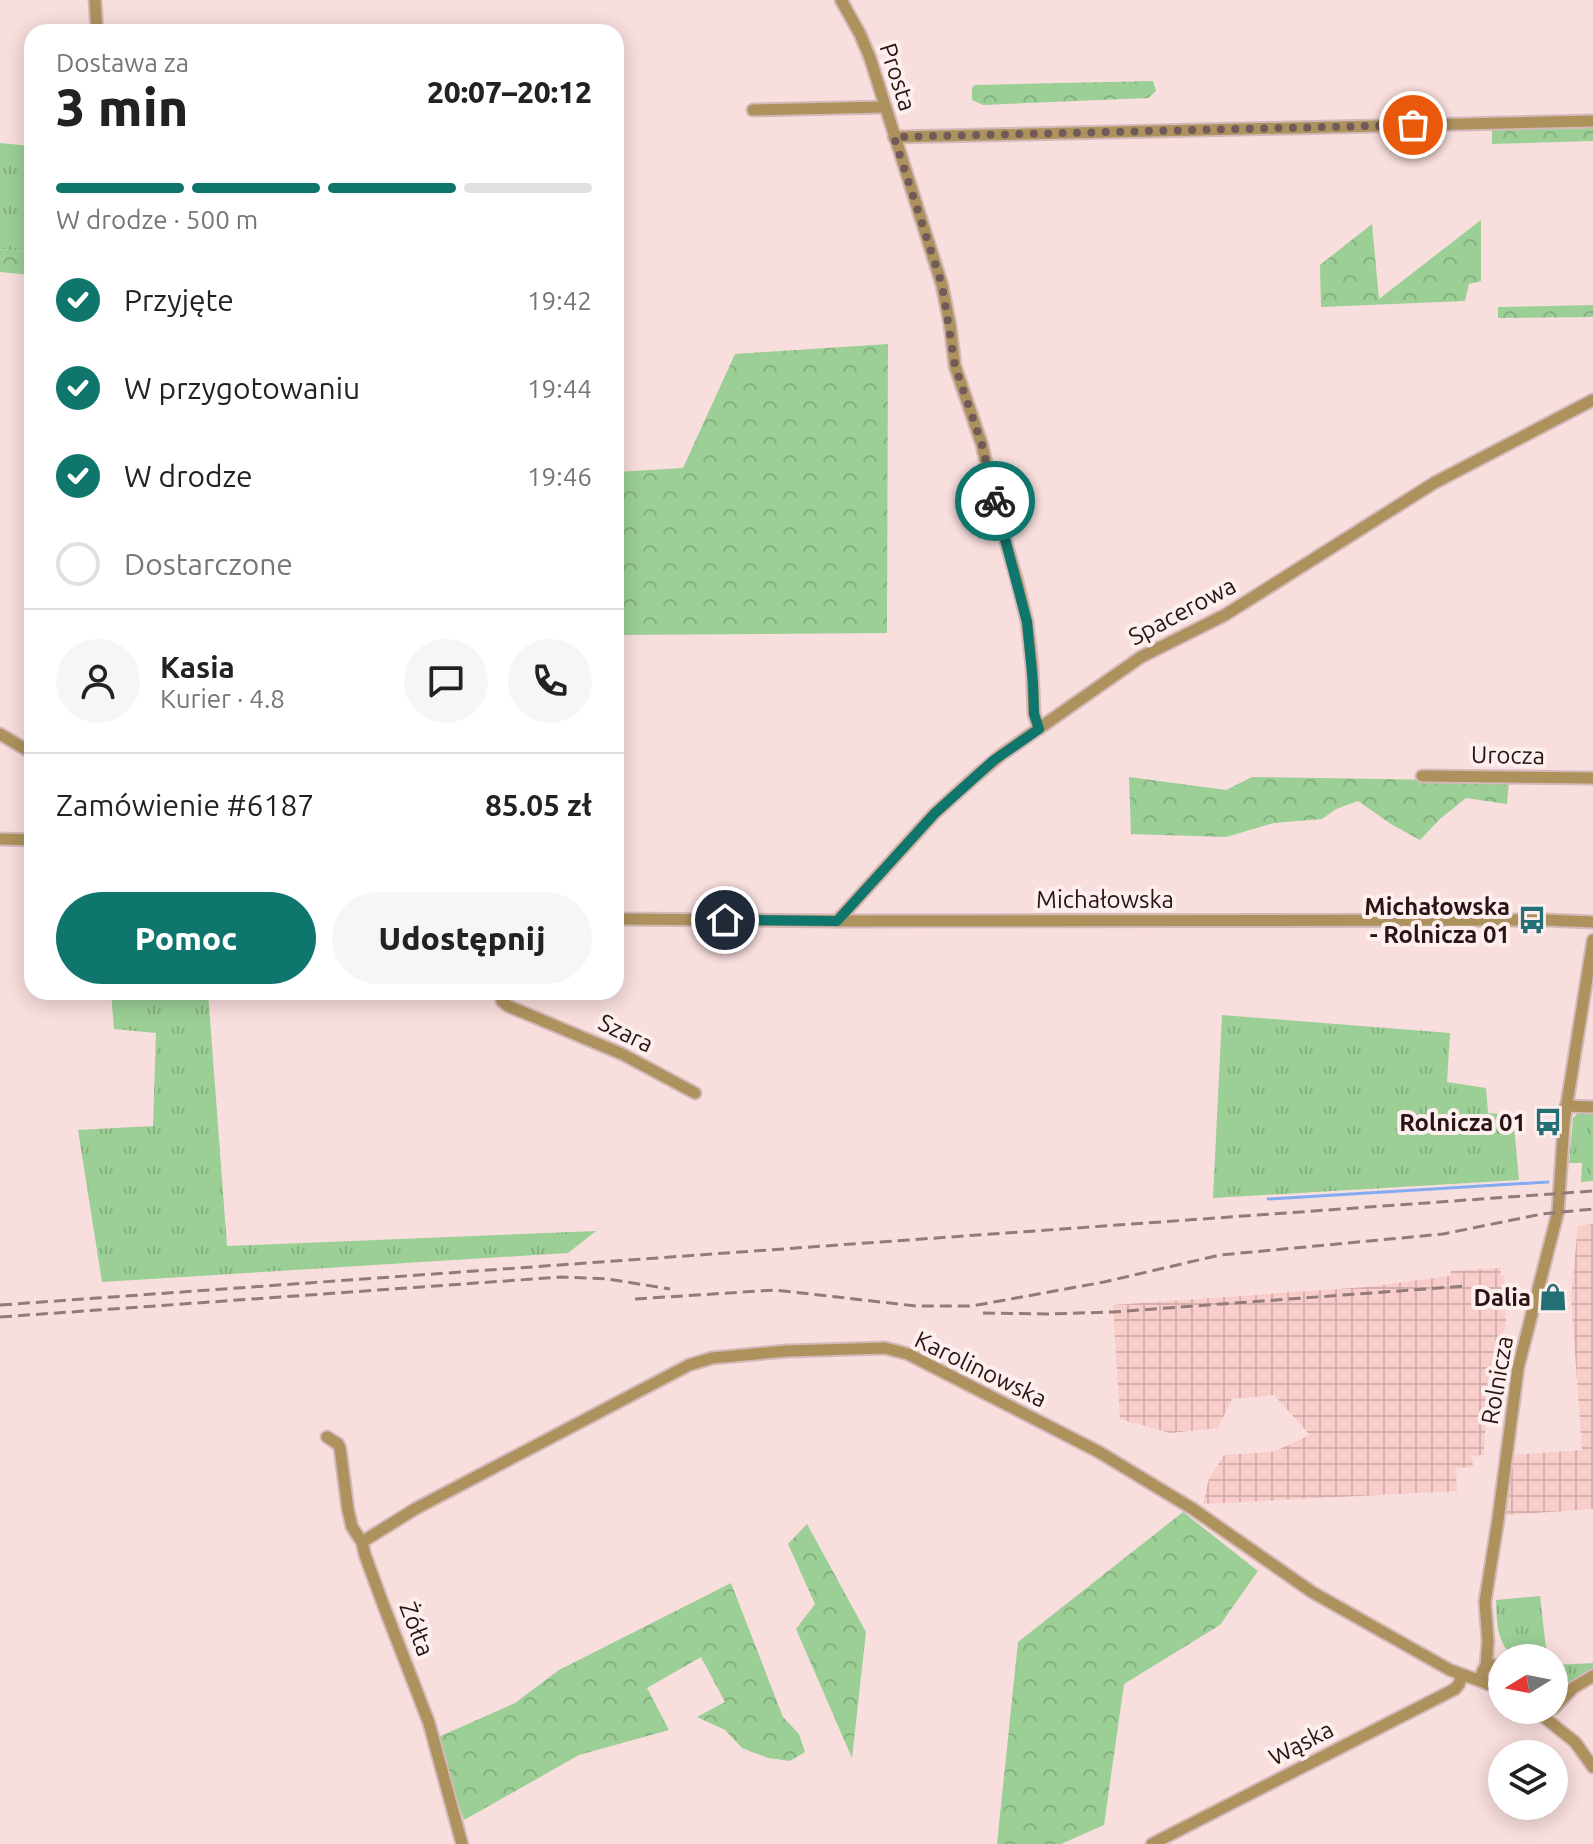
<!DOCTYPE html>
<html lang="pl">
<meta charset="utf-8">
<style>
body{margin:0;font-family:Ubuntu,sans-serif;background:#f6f6f6;color:#222;height:100vh;display:flex;flex-direction:column;font-size:30px;white-space:nowrap}
*{box-sizing:border-box;margin:0}
p{font-size:26px;color:#767676}
.icon{flex:none;width:44px;height:44px;fill:none;stroke:currentColor;stroke-width:2;stroke-linecap:round;stroke-linejoin:round}
.map{position:relative;flex:1;overflow:hidden}
.drawer{position:absolute;left:24px;top:24px;width:600px;height:976px;display:flex;flex-direction:column;background:#fff;border-radius:24px;box-shadow:0 4px 20px #0003}
.drawer>*{flex:none}
.needle{width:52px;rotate:260deg}
.tools{position:absolute;left:1488px;top:1644px;display:grid;gap:16px}
.tools a{display:grid;place-items:center;width:80px;height:80px;border-radius:50%;background:#fff;box-shadow:0 4px 20px #0003;font-size:40px}
.pin{position:absolute;display:grid;place-items:center;width:68px;height:68px;color:#fff;margin:-34px;border:4px solid #fff;border-radius:50%;box-shadow:0 2px 8px #0007}
.courier{position:absolute;display:grid;place-items:center;width:80px;height:80px;margin:-40px;border:6px solid #0f766e;border-radius:50%;background:#fff;color:#222;box-shadow:0 2px 10px #0007}
.summary em{font-style:normal;font-weight:800}
.summary div{display:flex;flex-direction:column-reverse}
.summary{display:flex;align-items:center;justify-content:space-between;height:136px;padding:0 32px}
h1{font-size:52px;font-weight:800;line-height:60px}
.bar{display:grid;grid-template-columns:repeat(4,1fr);gap:12px 8px;align-content:center;height:96px;padding:0 32px}
.bar i{height:10px;border-radius:6px;background:#e0e0e0}
.bar .on{background:#0f766e}
.bar p{grid-column:span 4}
.line{display:flex;align-items:center;gap:20px;padding:0 32px;border-top:2px solid #e0e0e0}
.line div{flex:1}
.round{display:grid;place-items:center;flex:none;width:84px;height:84px;border-radius:42px;background:#f6f6f6}
ol{padding:0 32px;list-style:none}
li{display:flex;align-items:center;gap:24px;height:88px}
li p{margin-inline-start:auto}
li .icon{padding:8px;border-radius:50%;background:#0f766e;color:#fff;stroke-width:4}
li:last-child{color:#767676}
li i{width:44px;height:44px;border:4px solid #e0e0e0;border-radius:50%}
.cta{display:flex;gap:16px;margin-top:auto;padding:16px 32px}
.cta a{flex:1;height:92px;border-radius:48px;background:#0f766e;color:#fff;font-size:32px;font-weight:800;line-height:92px;text-align:center}
.cta a+a{background:#f6f6f6;color:#222}
.map>svg:first-child{display:block}
.industrial{fill:url(#industrial-grid)}
.grass{fill:url(#grass-tufts)}
.forest{fill:url(#forest-crowns)}
.lines{fill:none;stroke-linecap:round;stroke-linejoin:round}
.stream{stroke:#84aaf2;stroke-width:3}
.minor-casing{stroke:#d3b9b9;stroke-width:15}
.minor{stroke:#ae925d;stroke-width:11}
.rail{stroke:#937b7a;stroke-width:3;stroke-dasharray:12 6;stroke-linecap:butt}
.done{stroke:#715a5a;stroke-width:8;stroke-dasharray:0 14.4}
.route{stroke:#0f766e;stroke-width:10}
.labels{text-anchor:middle;dominant-baseline:central;stroke-width:8;stroke-linejoin:round;paint-order:stroke}
.street-label{font-size:24px;fill:#291313;stroke:#fcefee}
.poi-label{font-size:24px;font-weight:bold;fill:#291313;stroke:#fcefee;text-anchor:end}
</style>
<div class="map">
<svg width="1593" height="1844" viewBox="0 0 1593 1844">
<defs>
<pattern id="industrial-grid" width="8" height="8" patternUnits="userSpaceOnUse" patternTransform="scale(2)"><rect width="8" height="8" fill="#f8cdca"/><path d="M0 4h8M4 0v8" fill="none" stroke="#d5afad"/></pattern>
<pattern id="grass-tufts" width="24" height="20" patternUnits="userSpaceOnUse" patternTransform="scale(2)"><rect width="24" height="20" fill="#9bcf96"/><path d="M3 7l-1-3M5 7V3M7 7l1-3M15 17l-1-3M17 17v-4M19 17l1-3" fill="none" stroke="#86b180"/></pattern>
<pattern id="forest-crowns" width="20" height="18" patternUnits="userSpaceOnUse" patternTransform="scale(2)"><rect width="20" height="18" fill="#9bcf96"/><path d="M2 6a3 3 0 1 1 6 0M12 15a3 3 0 1 1 6 0" fill="none" stroke="#86b180"/></pattern>
</defs>
<rect width="100%" height="100%" fill="#f8dedd"/>
<g class="industrial">
<polygon points="1593,1224 1593,1509 1506,1515 1514,1455 1582,1450 1571,1297 1578,1226"/>
<polygon points="1500,1268 1501,1276 1504,1276 1506,1323 1487,1386 1484,1455 1472,1456 1473,1467 1456,1468 1457,1491 1203,1504 1209,1479 1224,1455 1273,1452 1310,1435 1274,1395 1232,1399 1218,1428 1170,1433 1120,1419 1113,1305 1367,1287 1449,1276 1451,1271"/>
</g>
<g class="grass">
<polygon points="0,143 32,146 32,252 0,249"/>
<polygon points="111,992 208,992 227,1246 596,1231 568,1253 102,1282 78,1130 153,1126 156,1033 114,1029"/>
<polygon points="1222,1015 1450,1033 1447,1082 1486,1088 1488,1113 1513,1115 1519,1180 1213,1198"/>
<polygon points="1578,1113 1593,1113 1593,1181 1581,1182 1582,1163 1569,1163 1573,1118"/>
<path d="M1540,1596L1547,1658H1515C1496,1643 1497,1622 1496,1600Z"/>
<polygon points="1593,1663 1593,1669 1568,1684 1554,1698 1554,1665"/>
</g>
<g class="forest">
<polygon points="1153,81 1156,91 1148,98 983,105 972,100 972,88 975,85"/>
<polygon points="1593,128 1593,141 1492,144 1492,130"/>
<polygon points="1481,220 1481,281 1469,284 1465,301 1321,307 1320,265 1372,224 1379,299"/>
<polygon points="0,249 32,252 32,275 0,272"/>
<polygon points="1593,305 1593,317 1498,318 1498,307"/>
<polygon points="888,344 887,633 616,635 616,472 683,468 735,354"/>
<polygon points="1129,777 1226,790 1252,777 1509,781 1507,804 1466,798 1440,819 1420,840 1391,824 1358,801 1336,809 1322,819 1274,823 1226,837 1131,834"/>
<polygon points="1183,1512 1258,1571 1220,1625 1124,1684 1104,1825 1061,1844 997,1844 1018,1642"/>
<polygon points="807,1524 866,1632 852,1758 796,1629 815,1604 788,1544"/>
<polygon points="731,1583 783,1717 799,1734 805,1752 790,1761 768,1758 742,1748 725,1730 697,1717 725,1702 701,1657 647,1688 669,1730 579,1755 464,1820 436,1738 515,1703 559,1670"/>
</g>
<g class="lines">
<polyline class="stream" points="1268,1199 1548,1182"/>
<defs>
<g id="minor">
<polyline points="95,0 97,32"/>
<polyline points="841,0 860,34 870,58 942,285 950,325 955,366 982,445 997,511 1017,581 1027,622 1032,666 1034,714 1039,729"/>
<polyline points="753,110 885,107"/>
<polyline points="894,137 1593,121"/>
<polyline points="0,734 32,753"/>
<polyline points="1422,776 1593,778"/>
<polyline points="0,839 32,840"/>
<polyline points="616,919 837,921 1546,920 1593,922"/>
<polyline points="837,921 935,813 976,776 1001,755 1141,657 1225,615 1434,483 1593,400"/>
<polyline points="500,992 502,1001 508,1006 622,1054 695,1093"/>
<polyline points="1566,1106 1593,1107"/>
<polyline points="327,1437 338,1444 340,1448 348,1510 352,1527 362,1542 365,1555 383,1604 429,1723 462,1844"/>
<polyline points="362,1542 415,1509 689,1365 712,1358 787,1351 885,1348 908,1354 1099,1452 1193,1509 1312,1592 1450,1670 1486,1683"/>
<circle cx="1492" cy="1675" r="10"/>
<polyline points="1486,1667 1488,1641 1485,1602 1498,1520 1518,1368 1558,1212 1564,1122 1593,940"/>
<polyline points="1554,1708 1573,1688 1593,1676"/>
<polyline points="1535,1710 1575,1742 1593,1767"/>
<polyline points="1152,1844 1455,1689 1459,1684 1462,1675"/>
</g>
</defs>
<use href="#minor" class="minor-casing"/>
<use href="#minor" class="minor"/>
<g class="rail">
<polyline points="635,1299 775,1290 916,1306 972,1306 1104,1282 1220,1255 1443,1234 1542,1214 1593,1209"/>
<polyline points="0,1305 1593,1191"/>
<polyline points="983,1313 1047,1314 1113,1312 1466,1286"/>
<polyline points="0,1317 561,1277 608,1279 670,1289"/>
</g>
</g>
<g class="lines">
<polyline class="done" points="995,501 982,445 955,366 942,285 894,137 1413,125"/>
<polyline class="route" points="725,920 837,921 935,813 994,760 1039,729 1034,714 1033,683 1027,622 995,501"/>
</g>
<defs>
<symbol id="bus-bare" viewBox="-9 -9 18 18"><path d="M-5-6H5V4H4V6H2V4H-2V6H-4V4H-5ZM-3.5-4V0h7V-4ZM-3.5 1.2v1.5H-2V1.2ZM2 1.2v1.5H3.5V1.2Z" fill="#246f75" stroke="#fcefee" stroke-width="2.5" paint-order="stroke"/></symbol>
<symbol id="shop-bare" viewBox="-9 -9 18 18"><path d="M-5-2.5h2.3a2.7 3.5 0 0 1 5.4 0H5L5.5 6h-11ZM-1.5-2.5h3a1.5 2.3 0 0 0-3 0Z" fill="#246f75" stroke="#fcefee" stroke-width="2.5" paint-order="stroke"/></symbol>
</defs>
<g fill-rule="evenodd">
<use href="#bus-bare" x="1512" y="900" width="40" height="40"/>
<use href="#bus-bare" x="1528" y="1102" width="40" height="40"/>
<use href="#shop-bare" x="1533" y="1277" width="40" height="40"/>
</g>
<g class="labels">
<g class="street-label">
<text transform="translate(898 77) rotate(72)">Prosta</text>
<text transform="translate(1182 611) rotate(-28)">Spacerowa</text>
<text transform="translate(1508 755) rotate(1)">Urocza</text>
<text x="1105" y="899">Michałowska</text>
<text transform="translate(626 1033) rotate(26)">Szara</text>
<text transform="translate(981 1369) rotate(26)">Karolinowska</text>
<text transform="translate(1497 1380) rotate(-80)">Rolnicza</text>
<text transform="translate(417 1629) rotate(69)">Żółta</text>
<text transform="translate(1301 1743) rotate(-27)">Wąska</text>
</g>
<g class="poi-label">
<text x="1510" y="906">Michałowska<tspan x="1510" dy="28">- Rolnicza 01</tspan></text>
<text x="1526" y="1122">Rolnicza 01</text>
<text x="1531" y="1297">Dalia</text>
</g>
</g>
</svg>
<div class="tools">
<a><svg class="needle" viewBox="-14 -14 28 28"><path d="M0-13l5 13h-10z" fill="#e53935"/><path d="M0 13l5-13h-10z" fill="#767676"/></svg></a>
<a><svg class="icon" aria-label="layers" viewBox="0 0 24 24"><path d="M12 4l9 5-9 5-9-5zM3 14l9 5 9-5"/></svg></a>
</div>
<div class="pin" style="left:1413px;top:125px;background:#ea580c"><svg class="icon" aria-label="bag" viewBox="0 0 24 24"><path d="M5 8h14l-1 12H6zM9 8a3 3 0 0 1 6 0"/></svg></div>
<div class="pin" style="left:725px;top:920px;background:#1f2937"><svg class="icon" aria-label="home" viewBox="0 0 24 24"><path d="M3 11l9-7 9 7M6 9v11h12V9"/></svg></div>
<div class="courier" style="left:995px;top:501px"><svg class="icon" aria-label="bike" viewBox="0 0 24 24"><circle cx="6" cy="16" r="4"/><circle cx="18" cy="16" r="4"/><path d="M6 16l4-8h5l3 8M10 8l3 8H6M13 5h3"/></svg></div>
<section class="drawer">
<div class="summary"><div><h1>3 min</h1><p>Dostawa za</p></div><em>20:07–20:12</em></div>
<div class="bar"><i class="on"></i><i class="on"></i><i class="on"></i><i></i><p>W drodze · 500 m</p></div>
<ol>
<li><svg class="icon" aria-label="check" viewBox="0 0 24 24"><path d="M5 12l5 5 9-10"/></svg>Przyjęte<p>19:42</p></li>
<li><svg class="icon" aria-label="check" viewBox="0 0 24 24"><path d="M5 12l5 5 9-10"/></svg>W przygotowaniu<p>19:44</p></li>
<li><svg class="icon" aria-label="check" viewBox="0 0 24 24"><path d="M5 12l5 5 9-10"/></svg>W drodze<p>19:46</p></li>
<li><i></i>Dostarczone</li>
</ol>
<div class="line" style="height:144px"><a class="round"><svg class="icon" aria-label="person" viewBox="0 0 24 24"><circle cx="12" cy="8" r="4"/><path d="M4 21q1-7 8-7t8 7"/></svg></a><div><b>Kasia</b><p>Kurier · 4.8</p></div><a class="round"><svg class="icon" aria-label="chat" viewBox="0 0 24 24"><path d="M4 5h16v11H9l-5 4z"/></svg></a><a class="round"><svg class="icon" aria-label="phone" viewBox="0 0 24 24"><path d="M5 4h4l2 5-3 2q2 4 5 5l2-3 5 2v4C11 20 4 13 5 4z"/></svg></a></div>
<div class="line" style="height:104px"><div>Zamówienie #6187</div><b>85.05 zł</b></div>
<div class="cta"><a>Pomoc</a><a>Udostępnij</a></div>
</section>
</div>
